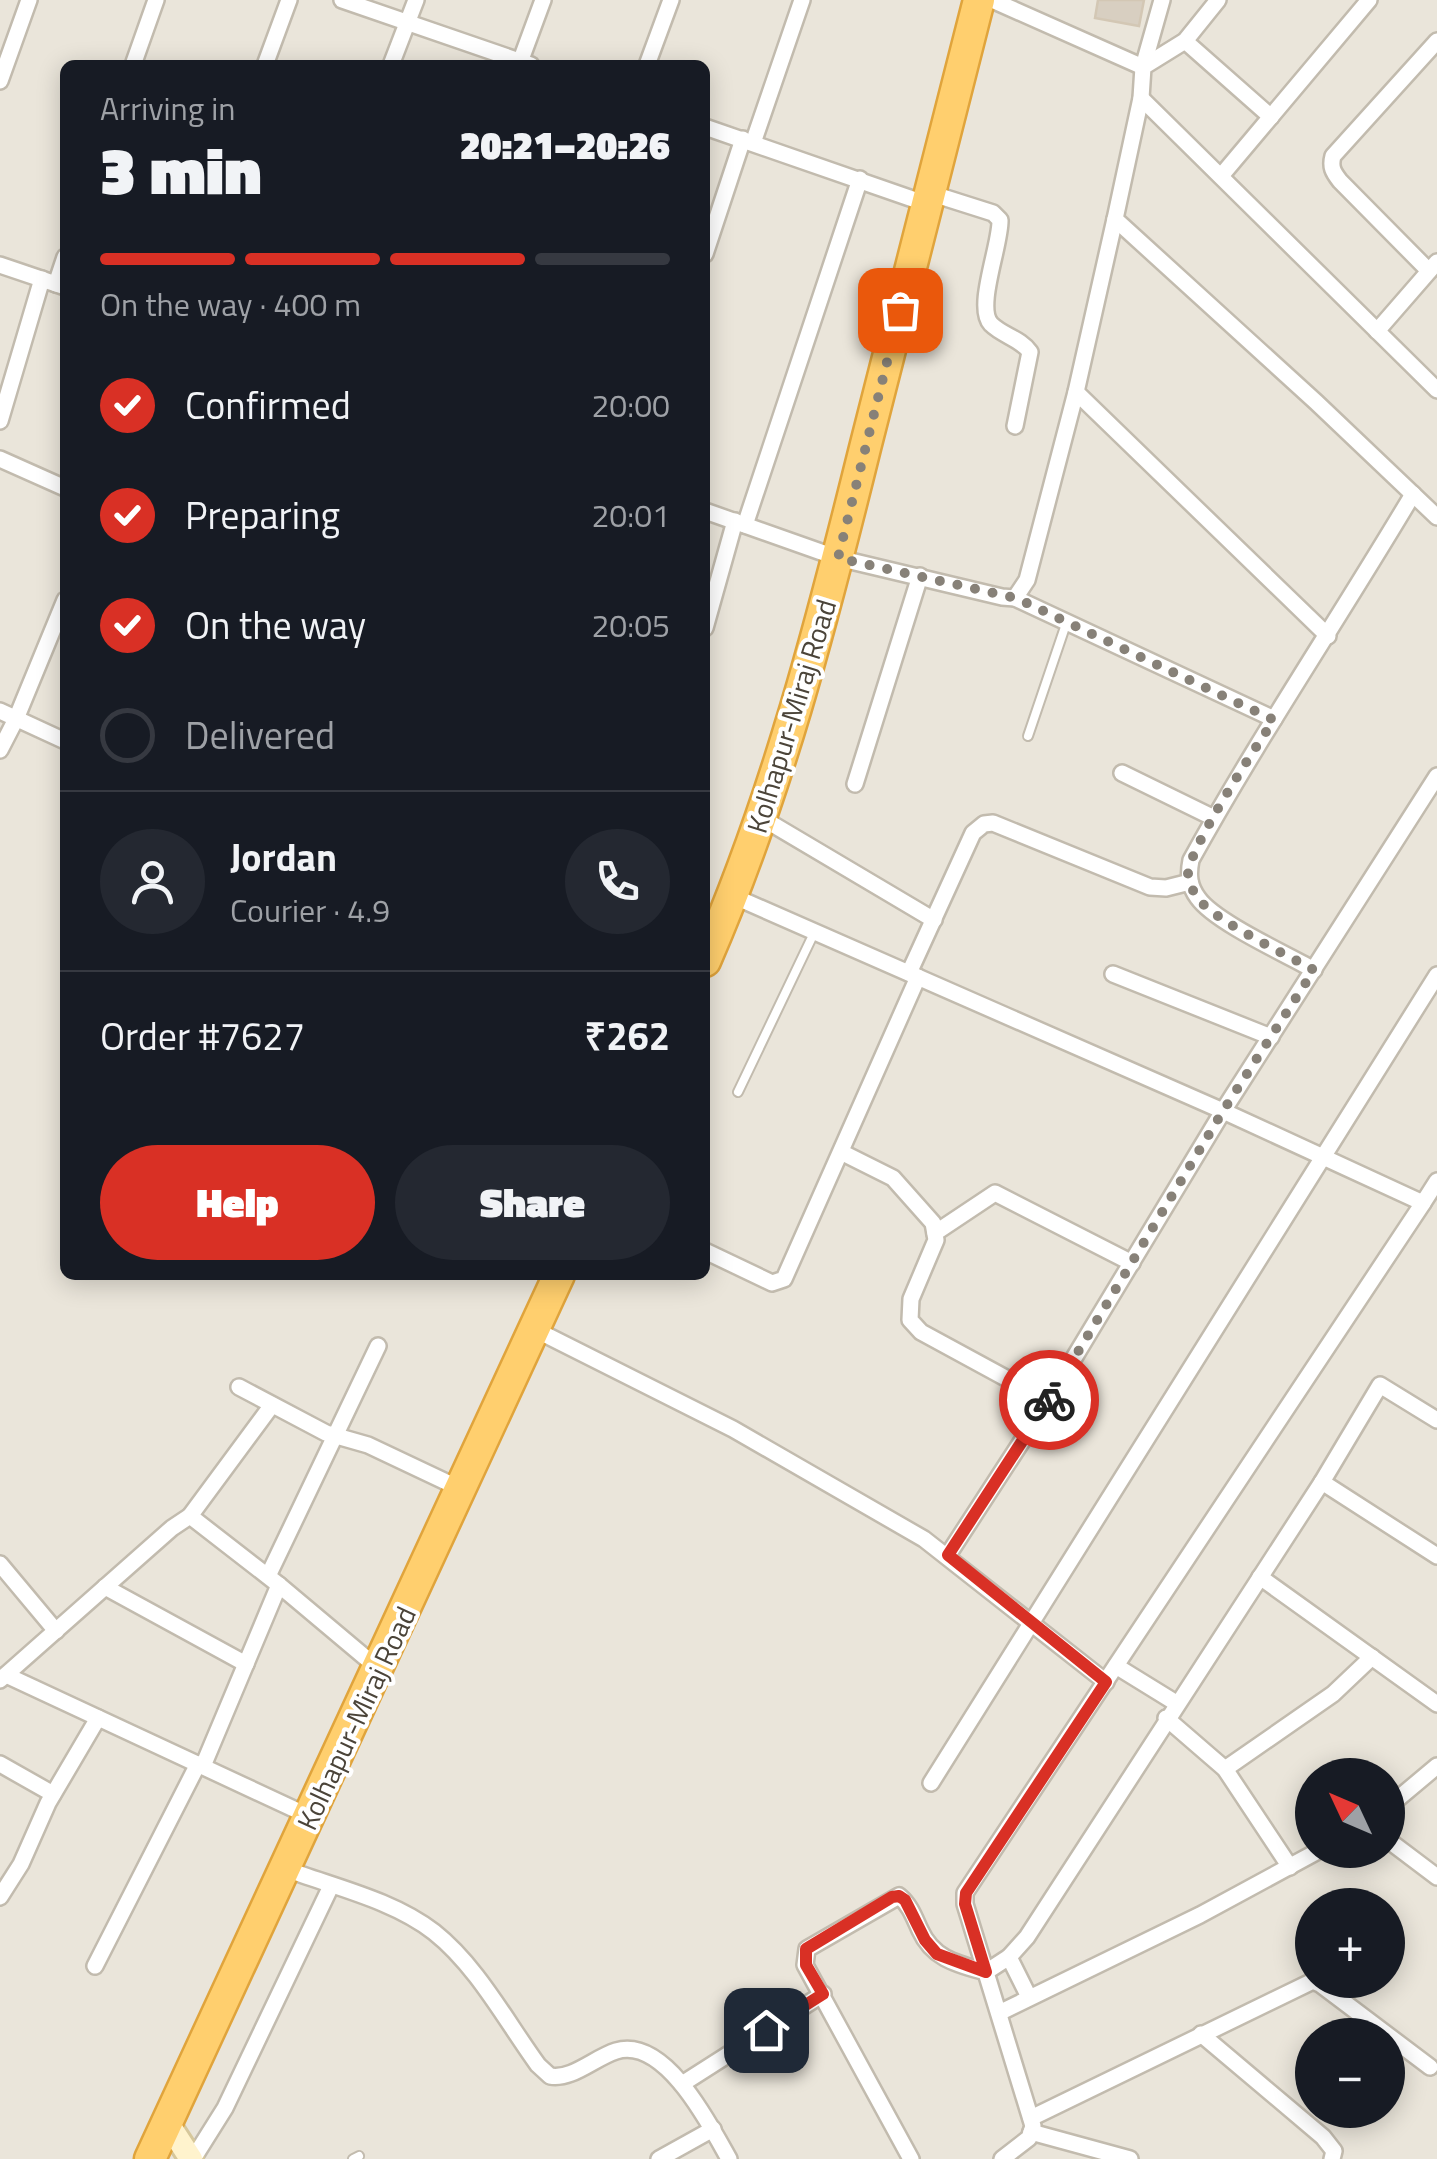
<!DOCTYPE html>
<meta charset="utf-8">
<style>
body{margin:0;font-family:"Titillium Web",sans-serif;background:#242831;color:#f1f3f6;height:100vh;display:flex;flex-direction:column;font-size:38px;white-space:nowrap}
*{box-sizing:border-box;margin:0}
p{font-size:32px;color:#9ea1a6}
.icon{flex:none;width:55px;height:55px;fill:none;stroke:currentColor;stroke-width:2;stroke-linecap:round;stroke-linejoin:round}
.map{position:relative;flex:1;overflow:hidden}
.sheet{position:absolute;left:60px;top:60px;width:650px;height:1220px;display:flex;flex-direction:column;background:#171b24;border-radius:15px;box-shadow:0 5px 25px #0003}
.sheet>*{flex:none}
.needle{width:65px;rotate:314deg}
.tools{position:absolute;left:1295px;top:1758px;display:grid;gap:20px}
.tools a{display:grid;place-items:center;width:110px;height:110px;border-radius:50%;background:#171b24;box-shadow:0 5px 25px #0003;font-size:50px}
.pin{position:absolute;display:grid;place-items:center;width:85px;height:85px;color:#fff;margin:-42px;border-radius:20px;box-shadow:0 5px 15px #0006}
.courier{position:absolute;display:grid;place-items:center;width:100px;height:100px;margin:-50px;border:8px solid #d93025;border-radius:50%;background:#fff;color:#222;box-shadow:0 2px 12px #0007}
.summary em{font-style:normal;font-weight:800}
.summary div{display:flex;flex-direction:column-reverse}
.summary{display:flex;align-items:center;justify-content:space-between;height:170px;padding:0 40px}
h1{font-size:65px;font-weight:800;line-height:75px}
.bar{display:grid;grid-template-columns:repeat(4,1fr);gap:15px 10px;align-content:center;height:120px;padding:0 40px}
.bar i{height:12px;border-radius:8px;background:#363941}
.bar .active{background:#d93025}
.bar p{grid-column:span 4}
.line{display:flex;align-items:center;gap:25px;padding:0 40px;border-top:2px solid #363941}
.line div{flex:1}
.round{display:grid;place-items:center;flex:none;width:105px;height:105px;border-radius:52px;background:#242831}
ol{padding:0 40px;list-style:none}
li{display:flex;align-items:center;gap:30px;height:110px}
li p{margin-inline-start:auto}
li .icon{padding:10px;border-radius:50%;background:#d93025;color:#fff;stroke-width:4}
li:last-child{color:#9ea1a6}
li i{width:55px;height:55px;border:5px solid #363941;border-radius:50%}
.cta{display:flex;gap:20px;margin-top:auto;padding:20px 40px}
.cta a{flex:1;height:115px;border-radius:60px;background:#d93025;color:#fff;font-size:40px;font-weight:800;line-height:115px;text-align:center}
.cta a+a{background:#242831;color:#f1f3f6}
.map>svg:first-child{display:block}
.residential{fill:#eae5da;fill-rule:evenodd}
.building{fill:#d8cfc1;stroke:#d3c7b4;stroke-width:2.5}
.lines{fill:none;stroke-linecap:round;stroke-linejoin:round}
.lane-casing{stroke:#c2bbae;stroke-width:12}
.street-casing{stroke:#c2bbae;stroke-width:20}
.secondary-casing{stroke:#d6c79b;stroke-width:28}
.highway-casing{stroke:#e0a43c;stroke-width:35}
.lane{stroke:#fff;stroke-width:8}
.street{stroke:#fff;stroke-width:15}
.secondary{stroke:#fff3cd;stroke-width:22}
.highway{stroke:#ffcf6e;stroke-width:30}
.done{stroke:#878178;stroke-width:10;stroke-dasharray:0 18}
.route{stroke:#d93025;stroke-width:12}
.labels{text-anchor:middle;dominant-baseline:central;stroke-width:8;stroke-linejoin:round;paint-order:stroke}
.street-label{font-size:28px;fill:#4b4439;stroke:#fff}
</style>
<div class="map">
<svg width="1437" height="2159" viewBox="0 0 1437 2159">
<rect width="100%" height="100%" fill="#f6f3ec"/>
<path class="residential" d="M0,0H1437V2159H0ZM65,65H705V1275H65ZM1312,1775H1388V1850H1312ZM1312,1905H1388V1980H1312ZM1312,2035H1388V2110H1312Z"/>
<polygon class="building" points="1098,0 1144,0 1139,26 1095,18"/>
<g class="lines">
<defs>
<g id="lane">
<polyline points="1028,736 1066,624"/>
<polyline points="738,1092 814,933"/>
<polyline points="353,2159 359,2156"/>
</g>
<g id="street">
<polyline points="342,0 531,65"/>
<polyline points="992,0 1143,67 1162,0"/>
<polyline points="1218,0 1185,41 1143,67 1141,98 1115,219 1316,402 1437,517"/>
<polyline points="1185,41 1271,117"/>
<polyline points="133,65 156,0"/>
<polyline points="265,65 289,0"/>
<polyline points="391,65 416,0"/>
<polyline points="519,65 543,0"/>
<polyline points="647,65 671,0"/>
<polyline points="0,81 29,0"/>
<polyline points="1141,98 1437,390"/>
<polyline points="705,127 927,204"/>
<polyline points="753,143 802,0"/>
<polyline points="1221,176 1369,0"/>
<path d="M930,193L993,213L1000,220C1001,244 975,307 991,324C1003,336 1020,338 1030,352L1015,426"/>
<polyline points="705,254 743,139"/>
<polyline points="0,265 65,287"/>
<path d="M1429,271L1340,181C1333,172 1330,167 1333,156L1437,41"/>
<polyline points="56,284 65,257"/>
<polyline points="1377,331 1437,262"/>
<polyline points="1076,392 1328,636"/>
<polyline points="0,421 42,279"/>
<polyline points="0,459 65,488"/>
<polyline points="705,511 838,558 1002,597 1015,598 1027,580 1076,392 1115,219"/>
<polyline points="745,525 860,179"/>
<polyline points="1015,598 1274,719"/>
<polyline points="705,628 735,521"/>
<polyline points="0,711 65,741"/>
<polyline points="0,750 16,719 65,600"/>
<polyline points="1122,773 1214,818"/>
<polyline points="855,784 920,576"/>
<polyline points="762,818 934,920"/>
<polyline points="733,896 1223,1111 1423,1203 1437,1181"/>
<path d="M1314,970C1286,954 1215,922 1198,898C1189,886 1188,875 1191,860C1260,735 1340,617 1413,494"/>
<polyline points="909,973 973,833 984,824 993,823 1150,887 1166,888 1190,882"/>
<polyline points="1113,974 1271,1037"/>
<polyline points="841,1152 893,1178 933,1223 936,1240 911,1299 910,1320 921,1332 1048,1401"/>
<polyline points="935,1233 995,1193 1132,1263"/>
<polyline points="705,1251 772,1283 784,1279 918,977"/>
<polyline points="534,1329 733,1429 924,1539 1106,1682"/>
<polyline points="239,1387 326,1433 368,1445 461,1489"/>
<polyline points="1322,1482 1437,1556"/>
<polyline points="190,1516 272,1405"/>
<polyline points="948,1555 1048,1401 1223,1111 1437,776"/>
<polyline points="0,1564 56,1631"/>
<polyline points="268,1576 378,1346"/>
<polyline points="1260,1577 1437,1704"/>
<polyline points="105,1587 246,1664"/>
<polyline points="1116,1666 1176,1703"/>
<polyline points="6,1675 311,1817"/>
<polyline points="0,1680 172,1528 190,1516 279,1585 379,1669"/>
<polyline points="1166,1718 1225,1769 1290,1867"/>
<polyline points="0,1764 53,1794"/>
<polyline points="203,1766 279,1585"/>
<polyline points="1225,1769 1333,1694 1372,1657"/>
<polyline points="931,1783 1437,975"/>
<polyline points="1388,1807 1437,1766"/>
<polyline points="1388,1840 1437,1877"/>
<path d="M286,1869C334,1887 393,1900 434,1932C477,1966 506,2021 538,2065L550,2076C572,2080 594,2058 616,2051C665,2036 710,2125 729,2159"/>
<polyline points="0,1897 21,1864 48,1803 98,1718"/>
<polyline points="1009,1957 1029,1997"/>
<polyline points="95,1966 198,1764"/>
<polyline points="999,2013 1200,1915 1320,1850"/>
<polyline points="1201,2034 1323,2137 1334,2151 1332,2159"/>
<polyline points="682,2084 823,1994"/>
<polyline points="1031,2118 1313,1981 1320,1984 1430,2067"/>
<polyline points="1031,2132 1130,2159"/>
<polyline points="193,2159 225,2108 331,1886"/>
<polyline points="659,2159 713,2129"/>
<path d="M911,2159L805,1965L807,1949L899,1896C910,1905 914,1917 920,1930C933,1959 957,1964 986,1972L1009,1957L1027,1937L1322,1482L1380,1385L1437,1420"/>
<polyline points="1002,2159 1029,2138 1033,2126 965,1904 965,1893 1423,1203"/>
</g>
<polyline id="secondary" points="167,2122 191,2159"/>
<g id="highway">
<path d="M705,961C777,796 822,622 865,448C903,299 941,149 979,0"/>
<polyline points="150,2159 559,1275"/>
</g>
</defs>
<use href="#lane" class="lane-casing"/>
<use href="#street" class="street-casing"/>
<use href="#secondary" class="secondary-casing"/>
<use href="#highway" class="highway-casing"/>
<use href="#lane" class="lane"/>
<use href="#street" class="street"/>
<use href="#secondary" class="secondary"/>
<use href="#highway" class="highway"/>
</g>
<g class="lines">
<path class="done" d="M900,310L838,558L1016,598L1274,720C1257,745 1187,851 1188,875C1189,885 1195,895 1201,902C1220,923 1287,955 1314,970L1223,1111L1049,1400"/>
<polyline class="route" points="766,2030 823,1994 806,1965 806,1949 892,1897 899,1896 905,1900 925,1940 937,1954 986,1972 965,1904 966,1893 1106,1682 948,1555 1049,1400"/>
</g>
<g class="labels">
<g class="street-label">
<text transform="translate(791 716) rotate(-73)">Kolhapur-Miraj Road</text>
<text transform="translate(356 1718) rotate(-65)">Kolhapur-Miraj Road</text>
</g>
</g>
</svg>
<div class="tools">
<a><svg class="needle" viewBox="-14 -14 28 28"><path d="M0-13l5 13h-10z" fill="#e53935"/><path d="M0 13l5-13h-10z" fill="#9ea1a6"/></svg></a>
<a>+</a>
<a>−</a>
</div>
<div class="pin" style="left:900px;top:310px;background:#ea580c"><svg class="icon" aria-label="bag" viewBox="0 0 24 24"><path d="M5 8h14l-1 12H6zM9 8a3 3 0 0 1 6 0"/></svg></div>
<div class="pin" style="left:766px;top:2030px;background:#1f2937"><svg class="icon" aria-label="home" viewBox="0 0 24 24"><path d="M3 11l9-7 9 7M6 9v11h12V9"/></svg></div>
<div class="courier" style="left:1049px;top:1400px"><svg class="icon" aria-label="bike" viewBox="0 0 24 24"><circle cx="6" cy="16" r="4"/><circle cx="18" cy="16" r="4"/><path d="M6 16l4-8h5l3 8M10 8l3 8H6M13 5h3"/></svg></div>
<section class="sheet">
<div class="summary"><div><h1>3 min</h1><p>Arriving in</p></div><em>20:21–20:26</em></div>
<div class="bar"><i class="active"></i><i class="active"></i><i class="active"></i><i></i><p>On the way · 400 m</p></div>
<ol>
<li><svg class="icon" aria-label="check" viewBox="0 0 24 24"><path d="M5 12l5 5 9-10"/></svg>Confirmed<p>20:00</p></li>
<li><svg class="icon" aria-label="check" viewBox="0 0 24 24"><path d="M5 12l5 5 9-10"/></svg>Preparing<p>20:01</p></li>
<li><svg class="icon" aria-label="check" viewBox="0 0 24 24"><path d="M5 12l5 5 9-10"/></svg>On the way<p>20:05</p></li>
<li><i></i>Delivered</li>
</ol>
<div class="line" style="height:180px"><a class="round"><svg class="icon" aria-label="person" viewBox="0 0 24 24"><circle cx="12" cy="8" r="4"/><path d="M4 21q1-7 8-7t8 7"/></svg></a><div><b>Jordan</b><p>Courier · 4.9</p></div><a class="round"><svg class="icon" aria-label="phone" viewBox="0 0 24 24"><path d="M5 4h4l2 5-3 2q2 4 5 5l2-3 5 2v4C11 20 4 13 5 4z"/></svg></a></div>
<div class="line" style="height:130px"><div>Order #7627</div><b>₹262</b></div>
<div class="cta"><a>Help</a><a>Share</a></div>
</section>
</div>
